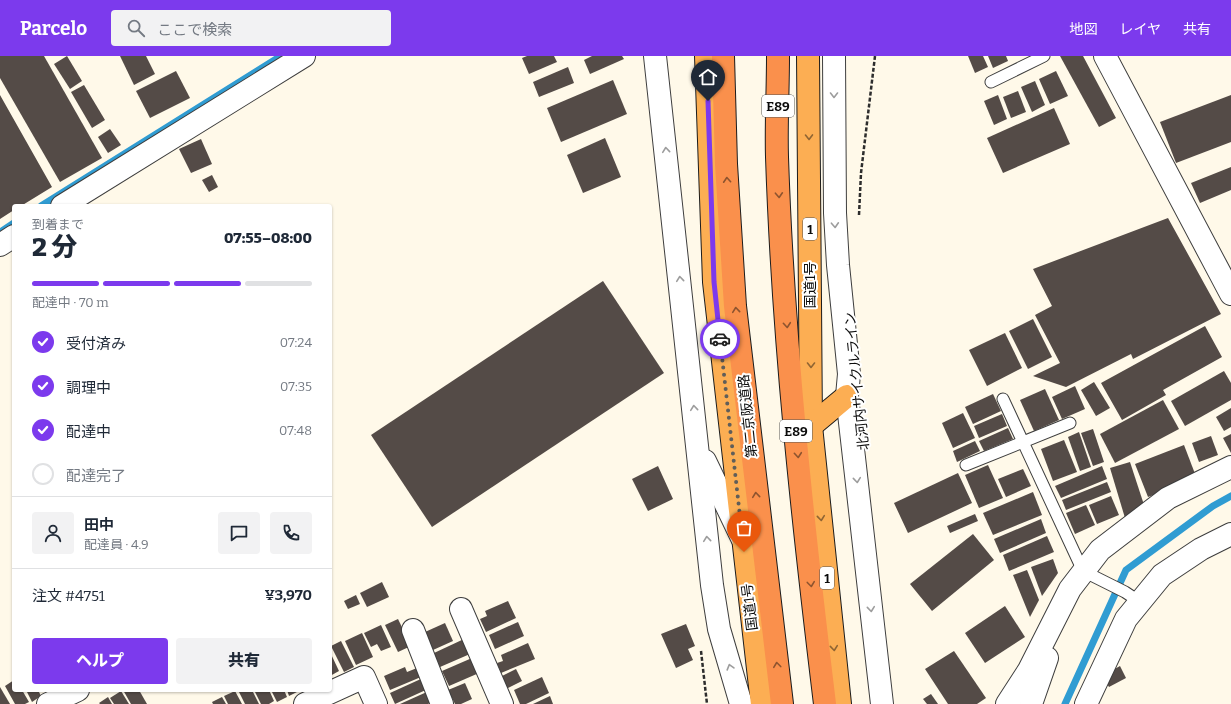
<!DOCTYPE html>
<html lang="ja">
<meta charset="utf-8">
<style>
body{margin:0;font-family:Bitter,"Noto Sans JP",serif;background:#f2f2f3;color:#1f2937;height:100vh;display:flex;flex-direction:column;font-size:15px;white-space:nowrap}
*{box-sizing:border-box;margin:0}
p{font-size:13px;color:#747a83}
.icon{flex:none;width:22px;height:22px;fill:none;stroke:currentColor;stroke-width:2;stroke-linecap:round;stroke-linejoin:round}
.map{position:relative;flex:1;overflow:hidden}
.panel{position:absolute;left:12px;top:148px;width:320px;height:488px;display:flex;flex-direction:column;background:#fff;border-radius:4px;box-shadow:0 1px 3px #0004}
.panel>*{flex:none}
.pin{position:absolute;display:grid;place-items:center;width:34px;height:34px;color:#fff;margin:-41px -17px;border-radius:50% 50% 50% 0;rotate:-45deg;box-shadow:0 0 4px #0007}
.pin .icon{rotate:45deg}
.courier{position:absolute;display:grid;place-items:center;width:40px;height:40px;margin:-20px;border:3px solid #7c3aed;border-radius:50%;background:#fff;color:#222;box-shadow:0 1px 5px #0007}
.head em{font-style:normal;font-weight:800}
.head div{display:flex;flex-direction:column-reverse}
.head{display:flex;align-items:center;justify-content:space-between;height:68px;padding:0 20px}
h1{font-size:26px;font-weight:800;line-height:30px}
.bar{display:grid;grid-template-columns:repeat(4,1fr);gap:6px 4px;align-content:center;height:48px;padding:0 20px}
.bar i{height:5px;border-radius:3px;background:#e0e1e3}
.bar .on{background:#7c3aed}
.bar p{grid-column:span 4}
.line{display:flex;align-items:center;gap:10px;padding:0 20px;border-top:1px solid #e0e1e3}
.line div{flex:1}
.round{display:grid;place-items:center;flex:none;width:42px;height:42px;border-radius:4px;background:#f2f2f3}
ol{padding:0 20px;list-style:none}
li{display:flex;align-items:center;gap:12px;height:44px}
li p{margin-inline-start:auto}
li .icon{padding:4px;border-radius:50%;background:#7c3aed;color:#fff;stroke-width:4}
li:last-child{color:#747a83}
li i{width:22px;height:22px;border:2px solid #e0e1e3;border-radius:50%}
.button{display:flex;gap:8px;margin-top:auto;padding:8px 20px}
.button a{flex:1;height:46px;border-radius:4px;background:#7c3aed;color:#fff;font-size:16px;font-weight:800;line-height:46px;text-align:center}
.button a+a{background:#f2f2f3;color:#1f2937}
header{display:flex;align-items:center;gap:24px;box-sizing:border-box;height:56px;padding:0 20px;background:#7c3aed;color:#fff}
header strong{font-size:19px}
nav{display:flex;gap:22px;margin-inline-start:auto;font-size:14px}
.search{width:280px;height:36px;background:#f2f2f3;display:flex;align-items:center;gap:10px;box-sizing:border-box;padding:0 14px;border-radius:4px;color:#747a83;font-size:15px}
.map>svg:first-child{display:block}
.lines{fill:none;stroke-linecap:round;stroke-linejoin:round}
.stream{stroke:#309cd2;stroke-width:7}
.building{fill:#544b47}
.service-casing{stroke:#3e3e3e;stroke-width:13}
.minor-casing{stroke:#3e3e3e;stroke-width:24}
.tertiary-casing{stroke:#3e3e3e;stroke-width:24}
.trunk-casing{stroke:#1c1c1c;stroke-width:24}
.motorway-casing{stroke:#1c1c1c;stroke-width:24}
.path{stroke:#2d2d2d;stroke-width:2.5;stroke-dasharray:4 2;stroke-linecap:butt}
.service{stroke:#fff;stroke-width:11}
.minor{stroke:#fff;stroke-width:22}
.tertiary{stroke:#fff;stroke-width:22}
.trunk{stroke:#fcae53;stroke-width:22}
.motorway{stroke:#fa904c;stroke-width:22}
.oneway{stroke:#9d9d9d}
.oneway2{stroke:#906533}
.oneway3{stroke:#8e542f}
.done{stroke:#605e59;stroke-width:4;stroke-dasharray:0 7.2}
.route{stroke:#7c3aed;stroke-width:5}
.labels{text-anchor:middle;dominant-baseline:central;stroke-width:4;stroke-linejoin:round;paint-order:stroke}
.shield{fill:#fff;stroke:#545454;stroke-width:1}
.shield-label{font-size:13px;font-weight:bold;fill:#0b0b0b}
.street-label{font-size:14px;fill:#0b0b0b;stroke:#fff}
</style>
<header>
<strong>Parcelo</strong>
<div class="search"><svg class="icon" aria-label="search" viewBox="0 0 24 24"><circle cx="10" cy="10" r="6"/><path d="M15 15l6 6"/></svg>ここで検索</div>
<nav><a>地図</a><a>レイヤ</a><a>共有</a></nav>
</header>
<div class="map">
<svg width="1231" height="648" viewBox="0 0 1231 648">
<rect width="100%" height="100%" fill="#fff9e9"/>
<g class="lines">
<g class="stream">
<polyline points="41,150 281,0"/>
<polyline points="2,175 14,167"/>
<polyline points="1065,648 1126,514 1213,450 1231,440"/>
</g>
</g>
<g class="building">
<polygon points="0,0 44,0 102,102 60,126 0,22"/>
<polygon points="67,0 82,25 70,33 54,8"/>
<polygon points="120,0 146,0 155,18 134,29"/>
<polygon points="527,0 554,0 557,6 529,18 522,2"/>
<polygon points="592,0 622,0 624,3 590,18 584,4"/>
<polygon points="968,0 983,0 988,11 975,17"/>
<polygon points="988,0 1006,0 1008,5 993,12"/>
<polygon points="1060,0 1083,0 1116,62 1099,71"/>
<polygon points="568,11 574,27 539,41 533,26"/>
<polygon points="176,15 190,42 150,62 136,35"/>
<polygon points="1056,15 1068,40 1050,48 1039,23"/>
<polygon points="613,24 627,58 561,86 547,52"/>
<polygon points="1035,25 1045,49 1032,56 1021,31"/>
<polygon points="84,29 105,64 92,72 71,36"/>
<polygon points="1018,35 1026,56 1011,62 1003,41"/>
<polygon points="0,39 52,131 21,150 14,150 14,154 0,163"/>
<polygon points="998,39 1007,63 994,69 984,45"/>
<polygon points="1231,39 1231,86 1176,107 1160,66"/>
<polygon points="1054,52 1070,88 1003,117 987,82"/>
<polygon points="110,73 121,89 108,97 98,81"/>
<polygon points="605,82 621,121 583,137 567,99"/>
<polygon points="201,83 212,108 191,117 179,93"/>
<polygon points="1231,111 1231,134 1200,147 1191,127"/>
<polygon points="212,119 218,131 209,136 202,124"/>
<polygon points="1168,162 1221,258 1133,303 1131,298 1066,331 1033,320 1060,307 1035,259 1052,250 1033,213"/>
<polygon points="603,225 664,317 432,471 371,379"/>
<polygon points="1033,263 1052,301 1028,313 1009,275"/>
<polygon points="1205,270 1222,301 1163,334 1166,339 1122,364 1101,327"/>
<polygon points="1005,277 1022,312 987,330 969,294"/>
<polygon points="1224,315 1231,327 1231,344 1185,370 1171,345"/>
<polygon points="1094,326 1110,352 1096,360 1081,334"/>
<polygon points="1075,330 1085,353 1062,363 1052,341"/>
<polygon points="1045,333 1059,364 1034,375 1020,344"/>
<polygon points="993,338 1001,355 973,368 965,351"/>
<polygon points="1163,344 1179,373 1115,407 1100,378"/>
<polygon points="1231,352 1231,371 1224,375 1216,361"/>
<polygon points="963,357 975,382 953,392 942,367"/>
<polygon points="1002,358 1007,370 979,382 974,370"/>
<polygon points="1008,372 1013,383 984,395 979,385"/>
<polygon points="1093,373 1104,406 1093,410 1081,377"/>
<polygon points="1079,376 1091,411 1080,415 1068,381"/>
<polygon points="1231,378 1231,397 1223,382"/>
<polygon points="1211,380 1218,399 1199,406 1192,387"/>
<polygon points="1064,384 1077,416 1053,425 1041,393"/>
<polygon points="975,385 980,395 957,406 953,395"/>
<polygon points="1184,389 1197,423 1148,441 1135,408"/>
<polygon points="1130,406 1146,455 1125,462 1110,412"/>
<polygon points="988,409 1003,442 979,452 965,419"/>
<polygon points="658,410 673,443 648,455 632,423"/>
<polygon points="1102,410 1107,423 1061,442 1055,430"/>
<polygon points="1023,413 1031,430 1006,441 998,423"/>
<polygon points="958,417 972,447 908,477 894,447"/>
<polygon points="1107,426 1111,436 1066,454 1062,444"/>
<polygon points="1033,436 1042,459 993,479 983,457"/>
<polygon points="1111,440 1119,459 1097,468 1089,449"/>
<polygon points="1086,449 1095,469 1075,478 1066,457"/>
<polygon points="975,458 978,465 950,477 947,470"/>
<polygon points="1041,463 1046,477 1000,497 994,483"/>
<polygon points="973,478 994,504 932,555 910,528"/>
<polygon points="1047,480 1054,496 1009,515 1003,499"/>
<polygon points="1053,503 1058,517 1042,540 1031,511"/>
<polygon points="1027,514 1039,544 1030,561 1013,519"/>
<polygon points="382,526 389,541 367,551 360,537"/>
<polygon points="356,539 360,548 348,553 344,545"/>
<polygon points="508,545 516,562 486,576 480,563 487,560 485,555"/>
<polygon points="1005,550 1025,581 985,607 965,577"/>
<polygon points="398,563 411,590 398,596 385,569"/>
<polygon points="518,566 524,580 495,593 489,579"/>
<polygon points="445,567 453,585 433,594 425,576"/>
<polygon points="686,568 695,590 688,593 693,604 676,612 661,578"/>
<polygon points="381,569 391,591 381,595 377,588 371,591 364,577"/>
<polygon points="362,577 373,601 356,609 345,585"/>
<polygon points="464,583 470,598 440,611 434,597"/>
<polygon points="341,585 354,611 344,616 331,590"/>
<polygon points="528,587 535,603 501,617 497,607 503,605 501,599"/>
<polygon points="954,595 986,642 977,648 948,648 925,613"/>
<polygon points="330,596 339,615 330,620"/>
<polygon points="472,602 479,617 449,630 442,615"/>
<polygon points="1120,610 1126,622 1109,631 1102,620"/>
<polygon points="405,611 407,616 417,612 421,621 390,634 384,620"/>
<polygon points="516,613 522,625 506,633 500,621"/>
<polygon points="542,621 549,637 526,648 520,648 514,634"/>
<polygon points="423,622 428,633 395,648 390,637"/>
<polygon points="14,624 14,634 22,634 29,646 25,648 15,648 5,630"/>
<polygon points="465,627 472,643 461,648 455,648 448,634"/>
<polygon points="0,631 10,648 0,648"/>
<polygon points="26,634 38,634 41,640 32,646"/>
<polygon points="123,634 139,634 147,648 131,648"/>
<polygon points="238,634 252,634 259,648 245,648"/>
<polygon points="254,634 269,634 274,645 269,648 261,648"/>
<polygon points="271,634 284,634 287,641 277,646"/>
<polygon points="287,634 299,634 299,635 289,640"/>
<polygon points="121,635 129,648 114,648 110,642"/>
<polygon points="235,635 242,648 228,648 224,640"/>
<polygon points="429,635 434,645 428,648 400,648"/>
<polygon points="931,638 938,648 927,648 923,643"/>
<polygon points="550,640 553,648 533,648"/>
<polygon points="108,641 112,648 100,648 99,647"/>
<polygon points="222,641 226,648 213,648 212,646"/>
</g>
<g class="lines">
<defs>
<g id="service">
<polyline points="991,26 1044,0"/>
<polyline points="1003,343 1083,515 1125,536 1140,546"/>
<polyline points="966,409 1070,367"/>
</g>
<g id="minor">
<polyline points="834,0 835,157 838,209 849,318 847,340 882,648"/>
<polyline points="62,150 304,0"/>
<polyline points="0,189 14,180"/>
<polyline points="461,553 502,648"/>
<polyline points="413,574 442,648"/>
<polyline points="48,648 78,634"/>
<polyline points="305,648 364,621 376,648"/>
<polyline points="1007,648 1029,614 1070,533 1100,494 1168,442 1231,411"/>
<polyline points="1031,648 1047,602"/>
<polyline points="1086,648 1126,563 1162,519 1201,493 1231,478"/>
</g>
<g id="tertiary">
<polyline points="655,0 712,529 719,573 741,648"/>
<polyline points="1105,0 1231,238"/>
<polyline points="705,405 742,482"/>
</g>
<g id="trunk">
<polyline points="706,0 714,226 762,648"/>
<polyline points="808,0 811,370 840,648"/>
<polyline points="811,370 847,340"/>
</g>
<g id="motorway">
<polyline points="723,0 726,108 735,250 782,648"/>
<path d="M778,0C778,34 776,68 777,101C783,284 803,467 825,648"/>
</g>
</defs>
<use href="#service" class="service-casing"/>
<use href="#minor" class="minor-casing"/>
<use href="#tertiary" class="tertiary-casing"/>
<use href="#trunk" class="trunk-casing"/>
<use href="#motorway" class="motorway-casing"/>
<g class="path">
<polyline points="859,159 861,117 875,0"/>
<polyline points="701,595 707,648"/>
</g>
<use href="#service" class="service"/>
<use href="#minor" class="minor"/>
<use href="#tertiary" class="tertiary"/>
<use href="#trunk" class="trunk"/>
<use href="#motorway" class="motorway"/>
</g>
<defs><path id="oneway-chevron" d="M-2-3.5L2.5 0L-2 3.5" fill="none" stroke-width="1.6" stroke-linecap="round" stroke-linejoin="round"/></defs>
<g class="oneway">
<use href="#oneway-chevron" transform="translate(834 39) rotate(90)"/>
<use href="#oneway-chevron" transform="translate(666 94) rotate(-96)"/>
<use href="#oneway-chevron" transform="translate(835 169) rotate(87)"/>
<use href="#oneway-chevron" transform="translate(680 223) rotate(-96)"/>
<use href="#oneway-chevron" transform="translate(694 352) rotate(-96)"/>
<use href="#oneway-chevron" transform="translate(857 424) rotate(84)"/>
<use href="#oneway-chevron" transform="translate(707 483) rotate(-96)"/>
<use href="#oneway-chevron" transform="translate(871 553) rotate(84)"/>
<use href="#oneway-chevron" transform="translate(730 611) rotate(-106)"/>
</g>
<g class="oneway2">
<use href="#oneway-chevron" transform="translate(809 81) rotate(89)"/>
<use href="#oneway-chevron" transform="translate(811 309) rotate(90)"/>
<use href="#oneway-chevron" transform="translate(821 462) rotate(84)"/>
<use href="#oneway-chevron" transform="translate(834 592) rotate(84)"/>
</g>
<g class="oneway3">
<use href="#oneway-chevron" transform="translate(727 124) rotate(-94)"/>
<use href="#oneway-chevron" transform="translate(779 139) rotate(87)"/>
<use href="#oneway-chevron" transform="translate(736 254) rotate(-96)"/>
<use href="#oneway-chevron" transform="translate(787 269) rotate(85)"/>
<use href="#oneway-chevron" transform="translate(798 399) rotate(85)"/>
<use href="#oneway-chevron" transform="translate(756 439) rotate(-96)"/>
<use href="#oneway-chevron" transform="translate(811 528) rotate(83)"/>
<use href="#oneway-chevron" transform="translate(777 609) rotate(-97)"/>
</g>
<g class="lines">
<polyline class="done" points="720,283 744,496"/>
<polyline class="route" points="708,45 714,226 720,283"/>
</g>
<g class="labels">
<g class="shield">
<rect x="762" y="39" width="32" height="22" rx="3"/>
<rect x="803" y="162" width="14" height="22" rx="3"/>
<rect x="780" y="364" width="32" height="22" rx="3"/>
<rect x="820" y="511" width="14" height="22" rx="3"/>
</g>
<g class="shield-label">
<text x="778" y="50">E89</text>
<text x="810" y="173">1</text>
<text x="796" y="375">E89</text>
<text x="827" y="522">1</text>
</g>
<g class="street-label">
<text transform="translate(810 229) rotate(-90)">国道1号</text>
<text transform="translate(857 325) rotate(-96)">北河内サイクルライン</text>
<text transform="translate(748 360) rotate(-96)">第二京阪道路</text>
<text transform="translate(750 551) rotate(-97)">国道1号</text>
</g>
</g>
</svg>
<div class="pin" style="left:744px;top:496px;background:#ea580c"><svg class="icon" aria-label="bag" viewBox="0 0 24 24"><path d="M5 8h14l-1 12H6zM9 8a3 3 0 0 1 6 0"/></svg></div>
<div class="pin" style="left:708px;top:45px;background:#1f2937"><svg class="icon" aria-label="home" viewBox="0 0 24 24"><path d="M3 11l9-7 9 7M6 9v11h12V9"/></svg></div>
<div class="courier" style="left:720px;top:283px"><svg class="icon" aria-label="car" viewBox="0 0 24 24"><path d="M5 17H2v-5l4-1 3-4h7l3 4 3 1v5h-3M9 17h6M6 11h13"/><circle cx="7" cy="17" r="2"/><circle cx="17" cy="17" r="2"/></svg></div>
<section class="panel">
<div class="head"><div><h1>2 分</h1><p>到着まで</p></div><em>07:55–08:00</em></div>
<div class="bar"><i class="on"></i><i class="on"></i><i class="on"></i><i></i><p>配達中 · 70 m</p></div>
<ol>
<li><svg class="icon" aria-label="check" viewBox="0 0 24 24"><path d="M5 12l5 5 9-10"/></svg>受付済み<p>07:24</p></li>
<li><svg class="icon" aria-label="check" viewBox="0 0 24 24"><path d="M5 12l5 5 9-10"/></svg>調理中<p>07:35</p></li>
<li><svg class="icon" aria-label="check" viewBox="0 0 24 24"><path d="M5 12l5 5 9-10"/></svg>配達中<p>07:48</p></li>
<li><i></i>配達完了</li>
</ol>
<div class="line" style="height:72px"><a class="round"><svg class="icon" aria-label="person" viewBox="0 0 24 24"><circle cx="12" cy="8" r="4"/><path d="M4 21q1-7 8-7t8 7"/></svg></a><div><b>田中</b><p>配達員 · 4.9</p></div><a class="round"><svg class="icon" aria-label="chat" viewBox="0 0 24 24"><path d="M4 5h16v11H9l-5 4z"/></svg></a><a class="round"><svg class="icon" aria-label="phone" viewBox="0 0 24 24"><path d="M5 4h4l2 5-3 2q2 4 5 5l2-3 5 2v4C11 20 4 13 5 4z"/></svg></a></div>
<div class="line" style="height:52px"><div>注文 #4751</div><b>¥3,970</b></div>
<div class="button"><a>ヘルプ</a><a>共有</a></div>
</section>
</div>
